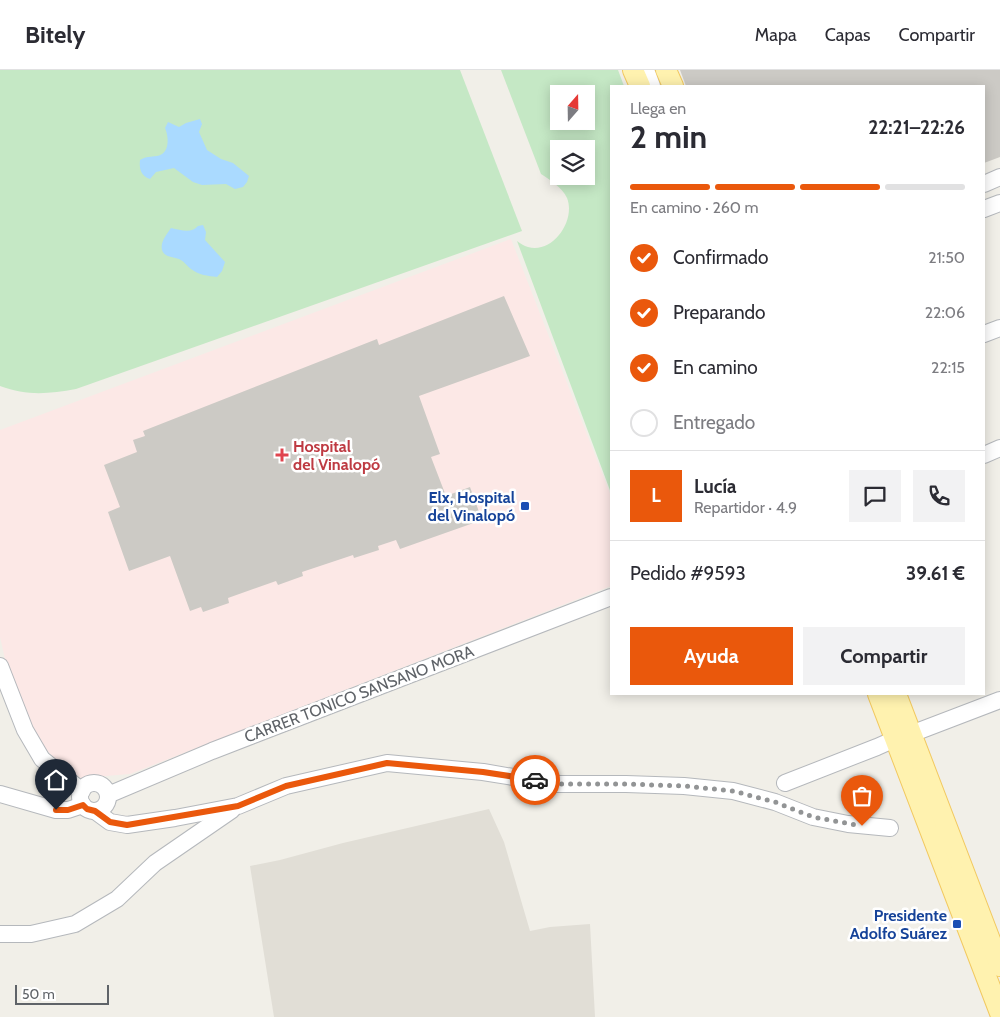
<!DOCTYPE html>
<html lang="es">
<meta charset="utf-8">
<style>
body{margin:0;font-family:Cabin,sans-serif;background:#f2f2f3;color:#2b2b33;height:100vh;display:flex;flex-direction:column;font-size:19px;white-space:nowrap}
*{box-sizing:border-box;margin:0}
p{font-size:16px;color:#7c7c81}
.icon{flex:none;width:28px;height:28px;fill:none;stroke:currentColor;stroke-width:2;stroke-linecap:round;stroke-linejoin:round}
.map{position:relative;flex:1;overflow:hidden}
.side{position:absolute;left:610px;top:15px;width:375px;height:610px;display:flex;flex-direction:column;background:#fff;border-radius:0px;box-shadow:0 2px 12px #0003}
.side>*{flex:none}
.needle{width:32px;rotate:20deg}
.fabs{position:absolute;left:550px;top:15px;display:grid;gap:10px}
.fabs a{display:grid;place-items:center;width:45px;height:45px;border-radius:0px;background:#fff;box-shadow:0 2px 12px #0003;font-size:25px}
.scale{position:absolute;left:15px;bottom:12px;width:94px;box-sizing:border-box;padding-left:5px;border:2px solid #5f6368;border-top:0;font-size:14px;line-height:18px;white-space:nowrap;color:#5f6368;-webkit-text-stroke:4px #fff;paint-order:stroke}
.pin{position:absolute;display:grid;place-items:center;width:42px;height:42px;color:#fff;margin:-51px -21px;border-radius:50% 50% 50% 0;rotate:-45deg;box-shadow:0 0 5px #0007}
.pin .icon{rotate:45deg}
.courier{position:absolute;display:grid;place-items:center;width:50px;height:50px;margin:-25px;border:4px solid #ea580c;border-radius:50%;background:#fff;color:#222;box-shadow:0 1px 6px #0007}
.summary em{font-style:normal;font-weight:700}
.summary div{display:flex;flex-direction:column-reverse}
.summary{display:flex;align-items:center;justify-content:space-between;height:85px;padding:0 20px}
h1{font-size:32px;font-weight:700;line-height:38px}
.bar{display:grid;grid-template-columns:repeat(4,1fr);gap:8px 5px;align-content:center;height:60px;padding:0 20px}
.bar i{height:6px;border-radius:4px;background:#e1e1e2}
.bar .current{background:#ea580c}
.bar p{grid-column:span 4}
.line{display:flex;align-items:center;gap:12px;padding:0 20px;border-top:1px solid #e1e1e2}
.line div{flex:1}
.round{display:grid;place-items:center;flex:none;width:52px;height:52px;border-radius:0px;background:#f2f2f3}
ol{padding:0 20px;list-style:none}
li{display:flex;align-items:center;gap:15px;height:55px}
li p{margin-inline-start:auto}
li .icon{padding:5px;border-radius:50%;background:#ea580c;color:#fff;stroke-width:4}
li:last-child{color:#7c7c81}
li i{width:28px;height:28px;border:2px solid #e1e1e2;border-radius:50%}
.primary-button{display:flex;gap:10px;margin-top:auto;padding:10px 20px}
.primary-button a{flex:1;height:58px;border-radius:0px;background:#ea580c;color:#fff;font-size:20px;font-weight:700;line-height:58px;text-align:center}
.primary-button a+a{background:#f2f2f3;color:#2b2b33}
header{display:flex;align-items:center;gap:30px;box-sizing:border-box;height:70px;padding:0 25px;background:#fff;border-bottom:1px solid #e1e1e2}
header strong{font-size:24px}
nav{display:flex;gap:28px;margin-inline-start:auto;font-size:18px}
.map>svg:first-child{display:block}
.education{fill:#e1ded6}
.medical{fill:#fce8e6}
.green{fill:#c5e8c5;fill-rule:evenodd}
.water{fill:#aadaff}
.building{fill:#cccac5}
.lines{fill:none;stroke-linecap:round;stroke-linejoin:round}
.minor-casing{stroke:#b5b8bc;stroke-width:18}
.major-casing{stroke:#f2c960;stroke-width:22}
.minor{stroke:#fff;stroke-width:16}
.major{stroke:#fff2af;stroke-width:20}
.done{stroke:#929495;stroke-width:5;stroke-dasharray:0 9}
.route{stroke:#ea580c;stroke-width:6}
.health-dot{fill:#e0444e;stroke:#fff;stroke-width:2}
.transit-dot{fill:#1a4fb4;stroke:#fff;stroke-width:2}
.labels{text-anchor:middle;dominant-baseline:central;stroke-width:5;stroke-linejoin:round;paint-order:stroke}
.health-label{font-size:16px;font-weight:bold;fill:#be3a42;stroke:#fff;text-anchor:start}
.transit-label{font-size:16px;font-weight:bold;fill:#164399;stroke:#fff;text-anchor:end}
.street-label{font-size:16px;fill:#5f6368;stroke:#fff}
</style>
<header>
<strong>Bitely</strong>
<nav><a>Mapa</a><a>Capas</a><a>Compartir</a></nav>
</header>
<div class="map">
<svg width="1000" height="947" viewBox="0 0 1000 947">
<rect width="100%" height="100%" fill="#f1efe8"/>
<polygon class="education" points="489,739 504,772 530,861 550,857 590,854 595,947 274,947 250,796 280,790 343,773"/>
<polygon class="medical" points="511,169 611,426 611,516 130,704 81,708 60,695 37,669 7,598 0,567 0,360"/>
<g class="green">
<path d="M0,0H460L522,161L76,319C48,324 27,326 0,316Z"/>
<path d="M501,0H618L624,16H611V423L517,171C520,173 524,176 528,177C553,184 576,150 567,128C562,117 550,110 541,104ZM559,24H586V51H559ZM559,79H586V106H559Z"/>
</g>
<g class="water">
<path d="M200,49L202,54L199,62L207,80L221,89L233,93L249,106L247,112L243,117L235,119L226,114L202,115L193,112L174,98L156,102L150,109C141,106 139,99 140,90C147,86 150,87 157,86C170,84 169,67 165,58L168,52L179,57L186,53Z"/>
<path d="M203,155L206,162L205,170L225,192L222,201L217,207C208,206 199,205 191,199C187,196 184,191 179,189C173,187 164,187 162,180C160,172 167,164 171,158C181,160 191,164 198,156Z"/>
</g>
<g class="building">
<polygon points="680,0 1000,0 1000,87 984,93 984,16 686,16"/>
<polygon points="504,226 530,286 419,326 440,384 431,387 446,426 470,417 482,450 400,479 396,470 378,476 379,480 354,488 353,485 302,502 303,506 278,515 276,511 228,528 229,533 203,542 201,537 190,541 170,486 129,501 108,442 120,437 104,395 137,382 133,370 145,366 143,361 377,269 379,275"/>
</g>
<g class="lines">
<defs>
<g id="minor">
<polyline points="646,0 652,16"/>
<polyline points="984,114 1000,107"/>
<polyline points="984,139 1000,133"/>
<polyline points="984,264 1000,258"/>
<polyline points="984,385 1000,378"/>
<polyline points="0,596 25,660 42,689 82,721"/>
<polyline points="911,664 1000,630"/>
<polyline points="785,713 877,677 895,669"/>
<circle cx="94" cy="727" r="14"/>
<polyline points="0,724 56,740 68,740 83,735"/>
<polyline points="108,725 212,681 611,527"/>
<polyline points="95,741 110,752 127,755 175,748 238,736 286,716 387,693 483,702 555,714 626,714 684,716 733,721 775,732 813,747 848,754 890,758"/>
<polyline points="0,864 31,864 75,854 117,829 155,793 232,740"/>
</g>
<g id="major">
<polyline points="633,0 640,16"/>
<polyline points="666,0 673,16"/>
<polyline points="878,624 1000,943"/>
<polyline points="896,624 1000,896"/>
</g>
</defs>
<use href="#minor" class="minor-casing"/>
<use href="#major" class="major-casing"/>
<use href="#minor" class="minor"/>
<use href="#major" class="major"/>
</g>
<g class="lines">
<polyline class="done" points="535,710 555,714 626,714 684,716 733,721 775,732 813,747 862,756"/>
<polyline class="route" points="56,740 68,740 83,735 87,739 95,741 110,752 127,755 238,736 286,716 387,693 483,702 535,710"/>
</g>
<path class="health-dot" d="M279.5 377.5h5v5h5v5h-5v5h-5v-5h-5v-5h5z"/>
<g class="transit-dot">
<rect x="520" y="431" width="10" height="10" rx="2.5"/>
<rect x="952" y="849" width="10" height="10" rx="2.5"/>
</g>
<g class="labels">
<g class="health-label">
<text x="293" y="376">Hospital<tspan x="293" dy="18">del Vinalopó</tspan></text>
</g>
<g class="transit-label">
<text x="515" y="427">Elx, Hospital<tspan x="515" dy="18">del Vinalopó</tspan></text>
<text x="947" y="845">Presidente<tspan x="947" dy="18">Adolfo Suárez</tspan></text>
</g>
<g class="street-label">
<text transform="translate(359 624) rotate(-21)">CARRER TONICO SANSANO MORA</text>
</g>
</g>
</svg>
<div class="fabs">
<a><svg class="needle" viewBox="-14 -14 28 28"><path d="M0-13l5 13h-10z" fill="#e53935"/><path d="M0 13l5-13h-10z" fill="#7c7c81"/></svg></a>
<a><svg class="icon" aria-label="layers" viewBox="0 0 24 24"><path d="M12 4l9 5-9 5-9-5zM3 14l9 5 9-5"/></svg></a>
</div>
<div class="scale">50 m</div>
<div class="pin" style="left:862px;top:756px;background:#ea580c"><svg class="icon" aria-label="bag" viewBox="0 0 24 24"><path d="M5 8h14l-1 12H6zM9 8a3 3 0 0 1 6 0"/></svg></div>
<div class="pin" style="left:56px;top:740px;background:#1f2937"><svg class="icon" aria-label="home" viewBox="0 0 24 24"><path d="M3 11l9-7 9 7M6 9v11h12V9"/></svg></div>
<div class="courier" style="left:535px;top:710px"><svg class="icon" aria-label="car" viewBox="0 0 24 24"><path d="M5 17H2v-5l4-1 3-4h7l3 4 3 1v5h-3M9 17h6M6 11h13"/><circle cx="7" cy="17" r="2"/><circle cx="17" cy="17" r="2"/></svg></div>
<section class="side">
<div class="summary"><div><h1>2 min</h1><p>Llega en</p></div><em>22:21–22:26</em></div>
<div class="bar"><i class="current"></i><i class="current"></i><i class="current"></i><i></i><p>En camino · 260 m</p></div>
<ol>
<li><svg class="icon" aria-label="check" viewBox="0 0 24 24"><path d="M5 12l5 5 9-10"/></svg>Confirmado<p>21:50</p></li>
<li><svg class="icon" aria-label="check" viewBox="0 0 24 24"><path d="M5 12l5 5 9-10"/></svg>Preparando<p>22:06</p></li>
<li><svg class="icon" aria-label="check" viewBox="0 0 24 24"><path d="M5 12l5 5 9-10"/></svg>En camino<p>22:15</p></li>
<li><i></i>Entregado</li>
</ol>
<div class="line" style="height:90px"><b class="round" style="background:#ea580c;color:#fff">L</b><div><b>Lucía</b><p>Repartidor · 4.9</p></div><a class="round"><svg class="icon" aria-label="chat" viewBox="0 0 24 24"><path d="M4 5h16v11H9l-5 4z"/></svg></a><a class="round"><svg class="icon" aria-label="phone" viewBox="0 0 24 24"><path d="M5 4h4l2 5-3 2q2 4 5 5l2-3 5 2v4C11 20 4 13 5 4z"/></svg></a></div>
<div class="line" style="height:65px"><div>Pedido #9593</div><b>39.61 €</b></div>
<div class="primary-button"><a>Ayuda</a><a>Compartir</a></div>
</section>
</div>
